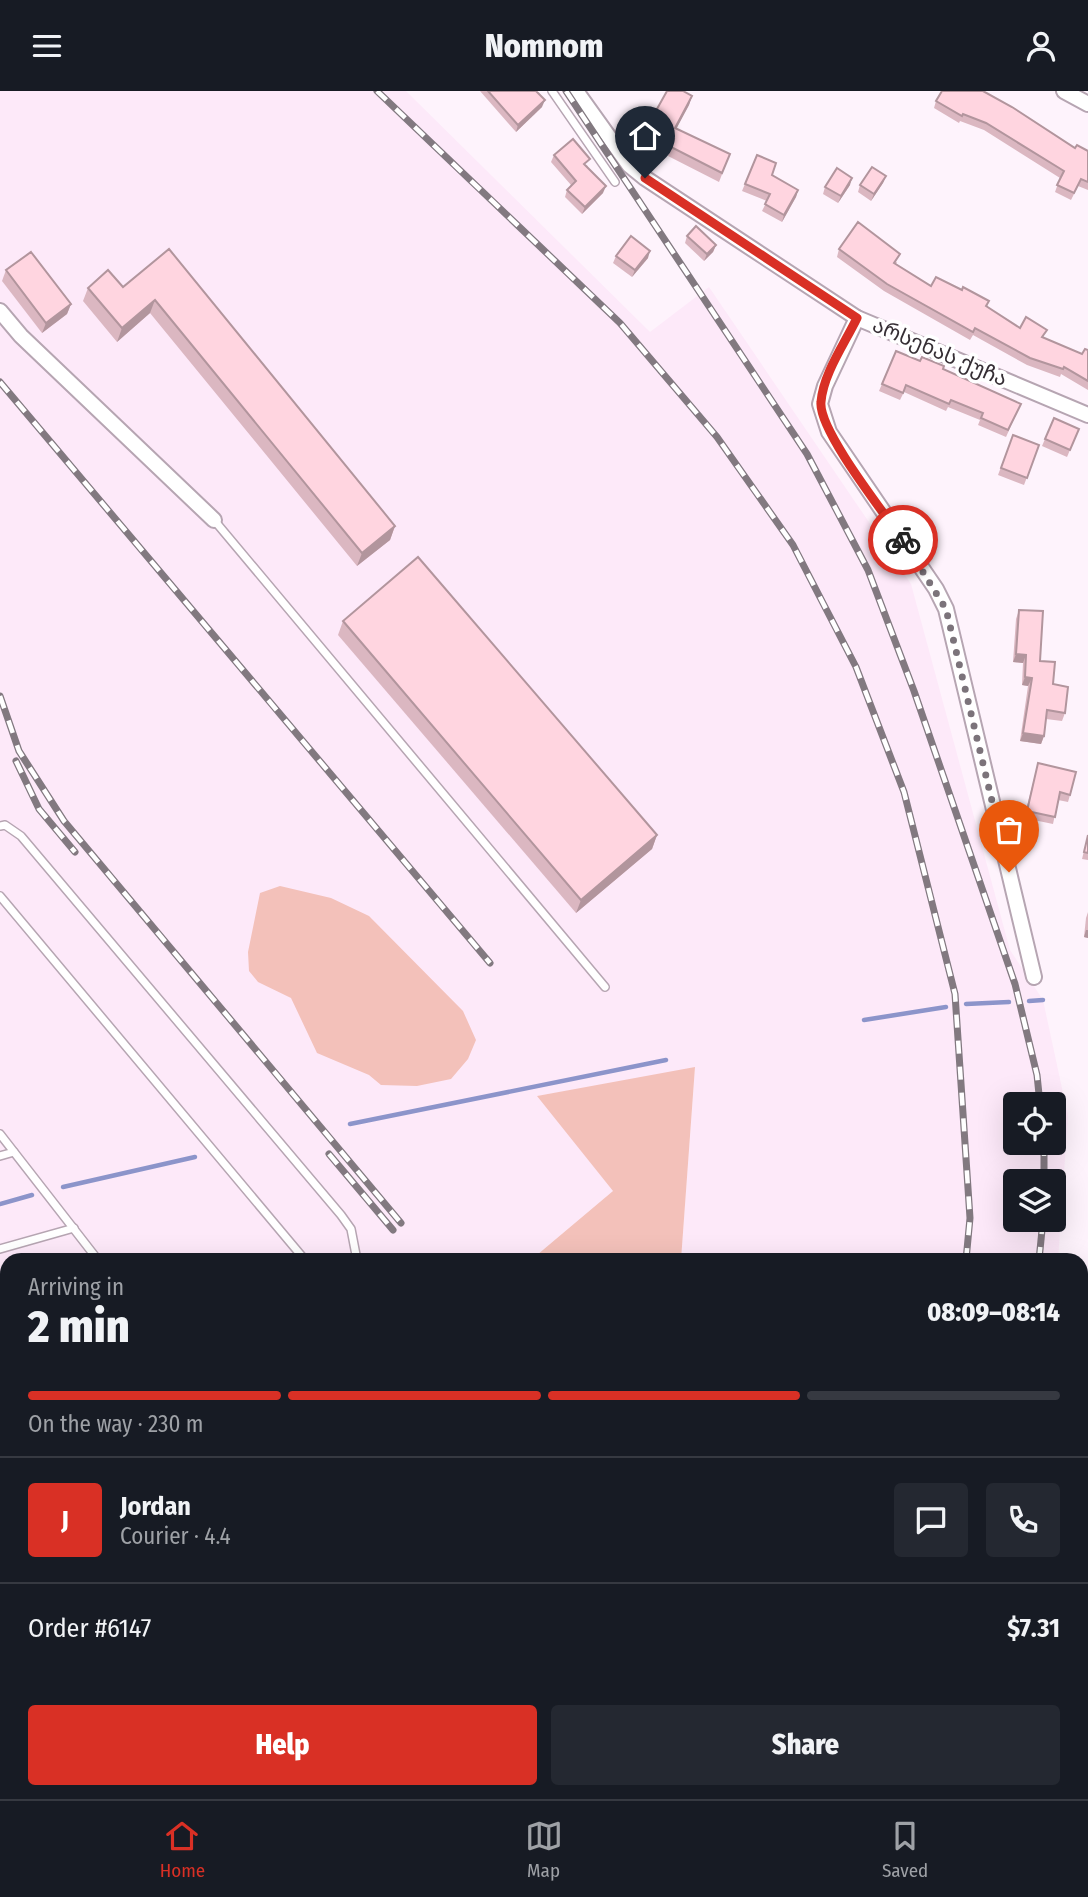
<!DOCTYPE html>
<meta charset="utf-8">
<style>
body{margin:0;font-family:"Fira Sans Condensed","Noto Sans Georgian",sans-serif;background:#242831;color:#f1f3f6;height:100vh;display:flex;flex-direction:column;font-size:26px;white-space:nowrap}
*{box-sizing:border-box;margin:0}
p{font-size:23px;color:#9ea1a6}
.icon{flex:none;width:38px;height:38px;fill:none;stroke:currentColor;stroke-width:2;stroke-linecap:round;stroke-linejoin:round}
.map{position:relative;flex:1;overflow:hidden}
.details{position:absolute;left:0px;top:1162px;width:1088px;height:546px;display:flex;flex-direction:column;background:#171b24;border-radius:21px 21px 0 0;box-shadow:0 7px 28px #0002}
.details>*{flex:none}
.buttons{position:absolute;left:1003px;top:1001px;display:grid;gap:14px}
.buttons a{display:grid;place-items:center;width:63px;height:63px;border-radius:7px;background:#171b24;box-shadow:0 7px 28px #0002;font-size:35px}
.pin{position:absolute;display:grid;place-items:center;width:60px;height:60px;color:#fff;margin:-72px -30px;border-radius:50% 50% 50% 0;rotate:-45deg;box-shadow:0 0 7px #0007}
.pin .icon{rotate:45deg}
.courier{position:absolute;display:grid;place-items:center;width:70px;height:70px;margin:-35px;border:5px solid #d93025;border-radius:50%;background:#fff;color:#222;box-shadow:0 2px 9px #0007}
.head em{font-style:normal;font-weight:800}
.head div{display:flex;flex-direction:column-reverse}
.head{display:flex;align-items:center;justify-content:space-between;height:119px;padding:0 28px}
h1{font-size:46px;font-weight:800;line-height:52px}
.bar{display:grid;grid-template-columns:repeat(4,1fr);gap:10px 7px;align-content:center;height:84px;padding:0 28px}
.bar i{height:9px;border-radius:5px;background:#363941}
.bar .on{background:#d93025}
.bar p{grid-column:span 4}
.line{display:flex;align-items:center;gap:18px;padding:0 28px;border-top:2px solid #363941}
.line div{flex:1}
.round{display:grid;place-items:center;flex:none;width:74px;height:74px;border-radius:7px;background:#242831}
.button{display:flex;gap:14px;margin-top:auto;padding:14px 28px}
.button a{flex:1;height:80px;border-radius:7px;background:#d93025;color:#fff;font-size:28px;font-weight:800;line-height:80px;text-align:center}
.button a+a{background:#242831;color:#f1f3f6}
header{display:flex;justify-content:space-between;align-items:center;height:91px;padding:0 28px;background:#171b24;font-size:32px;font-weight:800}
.dock{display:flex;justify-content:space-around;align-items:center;height:98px;border-top:2px solid #363941;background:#171b24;font-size:19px;color:#9ea1a6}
.dock a{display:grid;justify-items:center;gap:4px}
.dock .on{color:#d93025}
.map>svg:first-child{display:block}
.built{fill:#fde9f9;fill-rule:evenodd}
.green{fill:#f3c1ba}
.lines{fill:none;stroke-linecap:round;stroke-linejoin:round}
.stream{stroke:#8c94ca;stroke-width:4.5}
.lane-casing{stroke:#b6a5b2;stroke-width:10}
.street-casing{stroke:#b6a5b2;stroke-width:18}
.lane{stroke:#fff;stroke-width:7}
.street{stroke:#fff;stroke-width:14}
.rail-casing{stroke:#827980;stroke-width:7}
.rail{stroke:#fff;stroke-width:4.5;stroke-dasharray:13;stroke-linecap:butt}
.wall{fill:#dbb7c1}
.shaded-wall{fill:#b2959d}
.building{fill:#ffd5e0;stroke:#b2959d;stroke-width:2}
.done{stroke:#7b737a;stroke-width:7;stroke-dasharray:0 12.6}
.route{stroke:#d93025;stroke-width:9}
.labels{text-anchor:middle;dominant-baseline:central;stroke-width:7;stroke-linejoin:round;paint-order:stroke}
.street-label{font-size:21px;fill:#352e34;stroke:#fff}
</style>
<header><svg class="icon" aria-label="menu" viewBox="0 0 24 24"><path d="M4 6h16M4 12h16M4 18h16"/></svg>Nomnom<svg class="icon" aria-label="person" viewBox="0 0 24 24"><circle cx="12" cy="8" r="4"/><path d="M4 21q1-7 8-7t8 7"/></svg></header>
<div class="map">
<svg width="1088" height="1708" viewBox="0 0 1088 1708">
<rect width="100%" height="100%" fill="#fef3fc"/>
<g class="built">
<path d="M0,0H406L650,241L709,196L911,493L1010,859L1043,909L1068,1025L1058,1169H681L695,977L538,1005L613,1100L531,1169H7V1392L0,1400ZM1015,1013H1054V1052H1015ZM1015,1090H1054V1129H1015Z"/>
<polygon points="584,1701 921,1701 917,1708 583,1708"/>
</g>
<g class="green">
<polygon points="280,795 331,807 369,825 463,920 476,949 468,968 451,988 417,995 381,994 369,984 317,962 291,907 258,891 249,880 248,861 260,802"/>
<polygon points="695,976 681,1169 531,1169 613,1100 537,1005"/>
<polygon points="7,1392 7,1701 584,1701 583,1708 0,1708 0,1400"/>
</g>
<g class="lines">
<g class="stream">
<polyline points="1029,910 1043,909"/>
<polyline points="966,913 1009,911"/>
<polyline points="864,929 946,916"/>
<polyline points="350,1033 666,969"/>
<polyline points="63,1096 195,1066"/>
<polyline points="0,1113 32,1104"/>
</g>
<defs>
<g id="lane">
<polyline points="552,0 615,91"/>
<polyline points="214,429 605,896"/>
<polyline points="0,735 5,734 21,745 341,1124 351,1138 357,1169"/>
<polyline points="0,805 305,1169"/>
<polyline points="0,1043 98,1169"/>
<polyline points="0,1065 14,1061"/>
<polyline points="0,1158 74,1137"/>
<polyline points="0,1256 7,1247"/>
<polyline points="0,1280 7,1286"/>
</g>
<g id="street">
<polyline points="576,0 629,74 645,87 857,227 1088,324"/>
<polyline points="1064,0 1088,13"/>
<polyline points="0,220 21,245 214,429"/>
<polyline points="857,227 825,295 820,313 829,341 936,498 946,518 1034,886"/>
<polyline points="1082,1372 1088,1350"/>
<polyline points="0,1377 7,1369"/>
</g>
</defs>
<use href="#lane" class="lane-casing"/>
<use href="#street" class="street-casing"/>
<use href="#lane" class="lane"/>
<use href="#street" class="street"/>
<defs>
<g id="rail">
<polyline points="377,0 620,232 717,346 793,454 856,576 904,701 955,903 970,1127 966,1169"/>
<polyline points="566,0 807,363 868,479 914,600 1015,893 1037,984 1040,1013"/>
<polyline points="0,291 490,872"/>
<polyline points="0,605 19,660 64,730 401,1132"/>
<polyline points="16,670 39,718 75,761"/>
<polyline points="1044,1052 1044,1090"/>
<polyline points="329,1063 393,1139"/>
<polyline points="1039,1169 1043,1129"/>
<polyline points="603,1708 605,1701"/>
<polyline points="757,1708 762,1701"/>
<polyline points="859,1708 862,1701"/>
<polyline points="885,1708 888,1701"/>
<polyline points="896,1708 900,1701"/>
<polyline points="909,1708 911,1701"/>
</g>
</defs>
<use href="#rail" class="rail-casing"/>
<use href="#rail" class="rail"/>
</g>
<g class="wall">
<polygon points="480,0 536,0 542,16 516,41"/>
<polygon points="692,5 689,14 676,37 730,63 719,91 668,65 670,57 644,43 648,34"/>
<polygon points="936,10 1075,57 1088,60 1088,99 1078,95 1071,109 1055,101 1060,87 984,39 960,30 959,32 934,17"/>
<polygon points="554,64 588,75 587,76 603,102 582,123 565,106 567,99 571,94 551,71"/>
<polygon points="757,64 772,84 798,99 796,106 782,131 762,120 767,110 742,100"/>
<polygon points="886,85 883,92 871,110 858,101 860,94"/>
<polygon points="850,94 838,112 823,103 825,96"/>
<polygon points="687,145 716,154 713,161 704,170 685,152"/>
<polygon points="169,158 395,435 390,449 357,475 150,222 117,251 83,210 88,197 123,196"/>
<polygon points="839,158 897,171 896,173 931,195 962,199 989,210 987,216 1020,237 1082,263 1088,259 1088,299 1061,283 1060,286 1027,274 973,244 970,249 884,200 837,166"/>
<polygon points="616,165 648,167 632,186 613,172"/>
<polygon points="6,179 71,213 67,223 42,242 2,190"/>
<polygon points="896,260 920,270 943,278 1021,313 1006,346 978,334 980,329 948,316 946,320 904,301 900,309 879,300"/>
<polygon points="1054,327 1079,338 1067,366 1042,355"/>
<polygon points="1013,344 1039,354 1024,394 998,384"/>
<polygon points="1019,519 1040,570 1053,593 1065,622 1062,630 1046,628 1044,645 1041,653 1020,650 1028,595 1022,594 1023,572 1013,571 1016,528"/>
<polygon points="343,530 657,744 652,758 576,822 338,544"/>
<polygon points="1038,672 1070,704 1068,711 1058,709 1053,733 1024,727"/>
<polygon points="1088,744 1088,769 1082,768"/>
<polygon points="1088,821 1088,847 1084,846 1086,827"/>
<polygon points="1082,1197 1088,1199 1088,1240 1082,1238"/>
</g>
<g class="shaded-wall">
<polygon points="692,5 689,14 672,46 675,37"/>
<polygon points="545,9 542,16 516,41 518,34"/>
<polygon points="886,85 883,92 871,110 874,103"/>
<polygon points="852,87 850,94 838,112 841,105"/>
<polygon points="606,95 603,102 582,123 585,116"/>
<polygon points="798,99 796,106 782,131 784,124"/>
<polygon points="716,154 713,161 704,170 707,163"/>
<polygon points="650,160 648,167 632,186 635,179"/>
<polygon points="155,209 150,222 117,251 122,237"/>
<polygon points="71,213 67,223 42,242 46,232"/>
<polygon points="395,435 390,449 357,475 362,462"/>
<polygon points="1016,563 1026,564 1023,572 1013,571"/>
<polygon points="1025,586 1032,587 1028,595 1022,594"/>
<polygon points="1023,642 1044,645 1041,653 1020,650"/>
<polygon points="657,744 652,758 576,822 581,809"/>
<polygon points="1086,839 1088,839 1088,847 1084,846"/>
</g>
<g class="building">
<polygon points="488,0 536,0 545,9 518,34"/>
<polygon points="667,0 683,0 692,5 675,37 730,63 722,82 671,56 674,48 648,34"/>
<polygon points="942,0 983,0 1012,16 1075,57 1077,54 1088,60 1088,91 1081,88 1074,102 1057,94 1064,80 986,32 963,23 962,25 936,10"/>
<polygon points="573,48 590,68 584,73 606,95 585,116 567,99 576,90 554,64"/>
<polygon points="757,64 776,72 772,84 798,99 784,124 765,113 770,103 745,93"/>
<polygon points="872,76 886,85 874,103 860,94"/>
<polygon points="837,77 852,87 841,105 825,96"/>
<polygon points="858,131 900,163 894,172 931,195 936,186 962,199 963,196 989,210 986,215 1020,237 1026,226 1047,239 1042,246 1082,263 1085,258 1088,259 1088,290 1064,276 1063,278 1030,267 975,237 973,241 887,193 839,158"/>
<polygon points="696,135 716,154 707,163 687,145"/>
<polygon points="631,145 650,160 635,179 616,165"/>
<polygon points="169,158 395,435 362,462 155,209 122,237 88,197 108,179 123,196"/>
<polygon points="31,161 71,213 46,232 6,179"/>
<polygon points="896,260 920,270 922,266 944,275 943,278 1021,313 1008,339 981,327 983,322 951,309 949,313 906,294 903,302 882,293"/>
<polygon points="1054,327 1079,338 1070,359 1045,348"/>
<polygon points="1013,344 1039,354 1027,387 1001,377"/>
<polygon points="418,466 657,744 581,809 343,530"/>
<polygon points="1019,519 1043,520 1040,570 1055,571 1053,593 1068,596 1065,622 1047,619 1044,645 1023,642 1032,587 1025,586 1026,564 1016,563"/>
<polygon points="1038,672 1076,681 1070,704 1060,701 1055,726 1027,720"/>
<polygon points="1088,744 1088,762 1084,761"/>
<polygon points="1082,1197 1088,1199 1088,1233 1082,1231"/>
<polygon points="1082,1500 1088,1502 1088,1568 1082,1580"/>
</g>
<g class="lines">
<polyline class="done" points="903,449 946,518 1009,781"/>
<path class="route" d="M645,87L857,227C845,252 823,283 821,311C818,339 885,423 903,449"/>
</g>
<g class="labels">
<g class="street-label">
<text transform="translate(940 261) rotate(23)">არსენას ქუჩა</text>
</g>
</g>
</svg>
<div class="buttons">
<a><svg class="icon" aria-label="locate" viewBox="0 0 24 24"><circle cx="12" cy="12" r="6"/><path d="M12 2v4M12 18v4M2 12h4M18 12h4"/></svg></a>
<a><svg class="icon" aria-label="layers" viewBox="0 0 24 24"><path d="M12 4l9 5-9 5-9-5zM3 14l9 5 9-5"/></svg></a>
</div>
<div class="pin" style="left:1009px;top:781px;background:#ea580c"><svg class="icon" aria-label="bag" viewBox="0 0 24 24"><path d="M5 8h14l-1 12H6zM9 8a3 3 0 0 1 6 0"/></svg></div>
<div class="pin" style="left:645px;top:87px;background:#1f2937"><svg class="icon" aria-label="home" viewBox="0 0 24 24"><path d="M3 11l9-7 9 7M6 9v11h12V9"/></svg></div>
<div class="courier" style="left:903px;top:449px"><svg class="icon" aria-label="bike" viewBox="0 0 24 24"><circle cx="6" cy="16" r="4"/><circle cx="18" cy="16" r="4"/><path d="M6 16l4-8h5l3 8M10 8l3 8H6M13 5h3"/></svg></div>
<section class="details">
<div class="head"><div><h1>2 min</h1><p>Arriving in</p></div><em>08:09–08:14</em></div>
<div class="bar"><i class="on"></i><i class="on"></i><i class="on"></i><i></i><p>On the way · 230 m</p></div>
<div class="line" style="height:126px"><b class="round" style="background:#d93025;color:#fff">J</b><div><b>Jordan</b><p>Courier · 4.4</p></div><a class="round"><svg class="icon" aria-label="chat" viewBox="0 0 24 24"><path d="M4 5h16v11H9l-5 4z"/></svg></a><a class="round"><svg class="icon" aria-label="phone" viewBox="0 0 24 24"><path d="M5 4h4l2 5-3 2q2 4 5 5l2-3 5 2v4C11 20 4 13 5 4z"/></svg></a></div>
<div class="line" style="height:91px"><div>Order #6147</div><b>$7.31</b></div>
<div class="button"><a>Help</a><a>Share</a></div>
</section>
</div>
<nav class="dock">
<a class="on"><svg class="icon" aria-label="home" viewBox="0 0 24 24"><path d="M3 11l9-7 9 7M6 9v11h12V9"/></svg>Home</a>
<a><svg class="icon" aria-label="map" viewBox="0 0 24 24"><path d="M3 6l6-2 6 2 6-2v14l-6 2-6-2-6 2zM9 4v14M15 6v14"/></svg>Map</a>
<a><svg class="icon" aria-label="saved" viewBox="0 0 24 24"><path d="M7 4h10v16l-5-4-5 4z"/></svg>Saved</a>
</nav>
